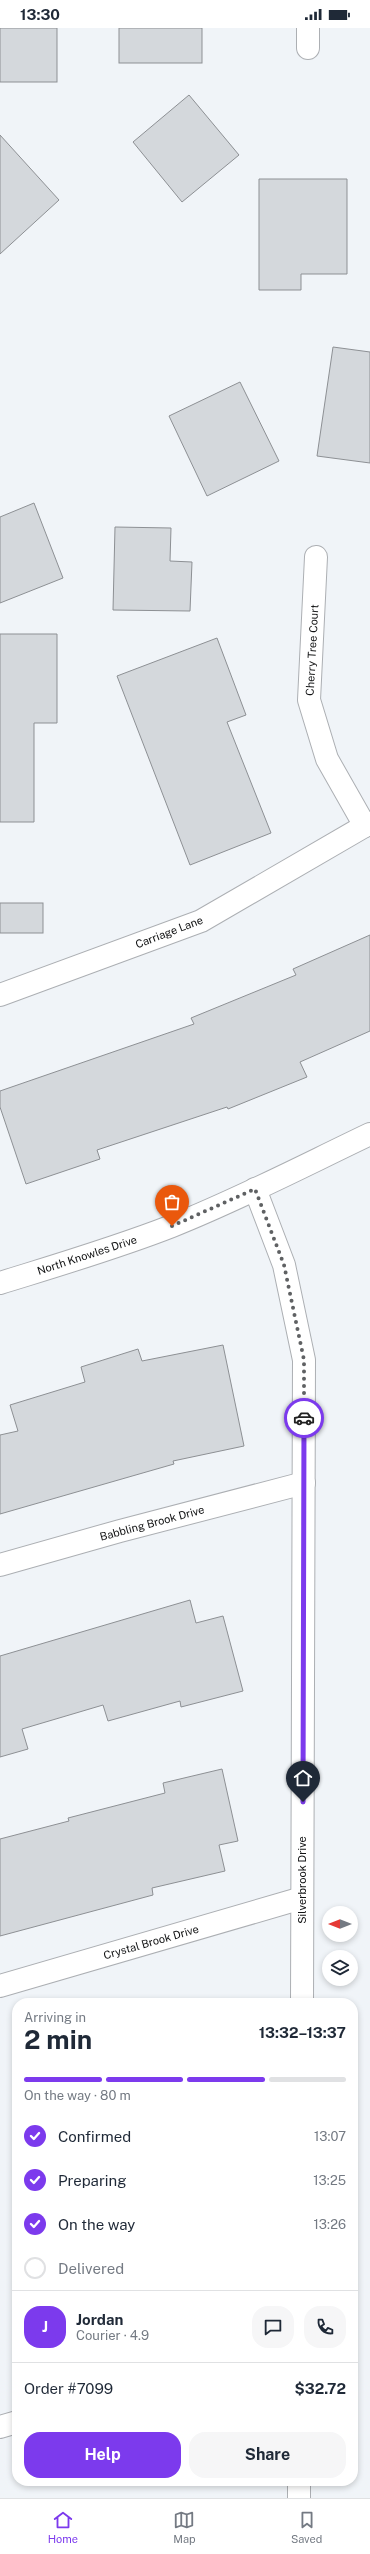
<!DOCTYPE html>
<meta charset="utf-8">
<style>
body{margin:0;font-family:"Public Sans",sans-serif;background:#f6f6f7;color:#1f2937;height:100vh;display:flex;flex-direction:column;font-size:15px;white-space:nowrap}
*{box-sizing:border-box;margin:0}
p{font-size:13px;color:#747a83}
.icon{flex:none;width:22px;height:22px;fill:none;stroke:currentColor;stroke-width:2;stroke-linecap:round;stroke-linejoin:round}
.map{position:relative;flex:1;overflow:hidden}
.sheet{position:absolute;left:12px;top:1970px;width:346px;height:488px;display:flex;flex-direction:column;background:#fff;border-radius:16px;box-shadow:0 2px 6px #0003}
.sheet>*{flex:none}
.needle{width:26px;rotate:270deg}
.fabs{position:absolute;left:322px;top:1878px;display:grid;gap:8px}
.fabs a{display:grid;place-items:center;width:36px;height:36px;border-radius:50%;background:#fff;box-shadow:0 2px 6px #0003;font-size:20px}
.pin{position:absolute;display:grid;place-items:center;width:34px;height:34px;color:#fff;margin:-41px -17px;border-radius:50% 50% 50% 0;rotate:-45deg;box-shadow:0 0 4px #0007}
.pin .icon{rotate:45deg}
.courier{position:absolute;display:grid;place-items:center;width:40px;height:40px;margin:-20px;border:3px solid #7c3aed;border-radius:50%;background:#fff;color:#222;box-shadow:0 1px 5px #0007}
.head em{font-style:normal;font-weight:700}
.head div{display:flex;flex-direction:column-reverse}
.head{display:flex;align-items:center;justify-content:space-between;height:68px;padding:0 12px}
h1{font-size:26px;font-weight:700;line-height:30px}
.bar{display:grid;grid-template-columns:repeat(4,1fr);gap:6px 4px;align-content:center;height:48px;padding:0 12px}
.bar i{height:5px;border-radius:3px;background:#e0e1e3}
.bar .on{background:#7c3aed}
.bar p{grid-column:span 4}
.line{display:flex;align-items:center;gap:10px;padding:0 12px;border-top:1px solid #e0e1e3}
.line div{flex:1}
.round{display:grid;place-items:center;flex:none;width:42px;height:42px;border-radius:16px;background:#f6f6f7}
ol{padding:0 12px;list-style:none}
li{display:flex;align-items:center;gap:12px;height:44px}
li p{margin-inline-start:auto}
li .icon{padding:4px;border-radius:50%;background:#7c3aed;color:#fff;stroke-width:4}
li:last-child{color:#747a83}
li i{width:22px;height:22px;border:2px solid #e0e1e3;border-radius:50%}
.cta{display:flex;gap:8px;margin-top:auto;padding:8px 12px}
.cta a{flex:1;height:46px;border-radius:16px;background:#7c3aed;color:#fff;font-size:16px;font-weight:700;line-height:46px;text-align:center}
.cta a+a{background:#f6f6f7;color:#1f2937}
.status{display:flex;justify-content:space-between;align-items:center;height:28px;padding:0 20px;background:#fff;direction:ltr}
.status svg{height:11px;fill:currentColor}
.tab-bar{display:flex;justify-content:space-around;align-items:center;height:56px;border-top:1px solid #e0e1e3;background:#fff;font-size:11px;color:#747a83}
.tab-bar a{display:grid;justify-items:center;gap:2px}
.tab-bar .on{color:#7c3aed}
.map>svg:first-child{display:block}
.building{fill:#d4d8dc;stroke:#8d9094}
.lines{fill:none;stroke-linecap:round;stroke-linejoin:round}
.minor-casing{stroke:#acafb3;stroke-width:24}
.minor{stroke:#fff;stroke-width:22}
.done{stroke:#5f6163;stroke-width:4;stroke-dasharray:0 7.2}
.route{stroke:#7c3aed;stroke-width:5}
.labels{text-anchor:middle;dominant-baseline:central;stroke-width:3;stroke-linejoin:round;paint-order:stroke}
.street-label{font-size:11px;fill:#111213;stroke:#fff}
</style>
<div class="status"><b>13:30</b><svg viewBox="0 0 49 12"><path d="M0 12V9h3v3zM5 12V6h3v6zM10 12V3h3v9zM15 12V0h3v12zM26 1h20v11H26zM47 4h2v5h-2z"/></svg></div>
<div class="map">
<svg width="370" height="2470" viewBox="0 0 370 2470">
<rect width="100%" height="100%" fill="#f0f4f8"/>
<g class="building">
<rect x="0" y="0" width="57" height="54"/>
<rect x="119" y="0" width="83" height="35"/>
<polygon points="189,67 239,127 182,174 133,114"/>
<polygon points="0,107 59,172 0,226"/>
<polygon points="259,151 347,151 347,246 301,246 301,262 259,262"/>
<polygon points="333,319 370,324 370,435 317,428"/>
<polygon points="240,354 279,433 207,468 169,388"/>
<polygon points="34,475 63,550 0,575 0,489"/>
<polygon points="115,499 171,500 170,533 192,534 190,583 113,582"/>
<polygon points="0,606 57,606 57,695 34,695 34,794 0,794"/>
<polygon points="217,610 246,687 227,694 271,805 190,837 117,648"/>
<rect x="0" y="875" width="43" height="30"/>
<polygon points="370,907 370,1003 300,1034 307,1049 228,1081 227,1079 97,1122 100,1131 26,1156 0,1079 0,1063 194,996 191,990 296,947 293,941"/>
<polygon points="223,1317 244,1418 173,1433 174,1436 0,1486 0,1407 18,1403 10,1377 85,1354 81,1339 138,1321 142,1333"/>
<polygon points="190,1572 196,1595 223,1588 243,1663 181,1679 180,1673 108,1693 103,1677 22,1701 28,1721 0,1729 0,1628"/>
<polygon points="222,1741 238,1813 219,1817 225,1843 152,1860 153,1867 0,1908 0,1811 69,1793 68,1790 165,1765 163,1755"/>
</g>
<g class="lines">
<defs>
<g id="minor">
<polyline points="308,20 308,0"/>
<polyline points="316,529 309,672 327,731 365,798"/>
<polyline points="0,967 201,893 370,795"/>
<polyline points="255,1161 284,1237 304,1332 302,1975"/>
<path d="M0,1255C58,1237 116,1220 172,1198C240,1171 305,1137 370,1106"/>
<polyline points="0,1537 120,1503 304,1455"/>
<polyline points="0,1958 302,1870"/>
<polyline points="0,2399 17,2394"/>
<polyline points="299,2470 299,2453"/>
</g>
</defs>
<use href="#minor" class="minor-casing"/>
<use href="#minor" class="minor"/>
</g>
<g class="lines">
<polyline class="done" points="172,1198 255,1161 284,1237 304,1332 304,1390"/>
<polyline class="route" points="303,1774 304,1390"/>
</g>
<g class="labels">
<g class="street-label">
<text transform="translate(312 622) rotate(-87)">Cherry Tree Court</text>
<text transform="translate(169 904) rotate(-21)">Carriage Lane</text>
<text transform="translate(87 1227) rotate(-18)">North Knowles Drive</text>
<text transform="translate(152 1495) rotate(-15)">Babbling Brook Drive</text>
<text transform="translate(302 1852) rotate(-90)">Silverbrook Drive</text>
<text transform="translate(151 1914) rotate(-16)">Crystal Brook Drive</text>
</g>
</g>
</svg>
<div class="fabs">
<a><svg class="needle" viewBox="-14 -14 28 28"><path d="M0-13l5 13h-10z" fill="#e53935"/><path d="M0 13l5-13h-10z" fill="#747a83"/></svg></a>
<a><svg class="icon" aria-label="layers" viewBox="0 0 24 24"><path d="M12 4l9 5-9 5-9-5zM3 14l9 5 9-5"/></svg></a>
</div>
<div class="pin" style="left:172px;top:1198px;background:#ea580c"><svg class="icon" aria-label="bag" viewBox="0 0 24 24"><path d="M5 8h14l-1 12H6zM9 8a3 3 0 0 1 6 0"/></svg></div>
<div class="pin" style="left:303px;top:1774px;background:#1f2937"><svg class="icon" aria-label="home" viewBox="0 0 24 24"><path d="M3 11l9-7 9 7M6 9v11h12V9"/></svg></div>
<div class="courier" style="left:304px;top:1390px"><svg class="icon" aria-label="car" viewBox="0 0 24 24"><path d="M5 17H2v-5l4-1 3-4h7l3 4 3 1v5h-3M9 17h6M6 11h13"/><circle cx="7" cy="17" r="2"/><circle cx="17" cy="17" r="2"/></svg></div>
<section class="sheet">
<div class="head"><div><h1>2 min</h1><p>Arriving in</p></div><em>13:32–13:37</em></div>
<div class="bar"><i class="on"></i><i class="on"></i><i class="on"></i><i></i><p>On the way · 80 m</p></div>
<ol>
<li><svg class="icon" aria-label="check" viewBox="0 0 24 24"><path d="M5 12l5 5 9-10"/></svg>Confirmed<p>13:07</p></li>
<li><svg class="icon" aria-label="check" viewBox="0 0 24 24"><path d="M5 12l5 5 9-10"/></svg>Preparing<p>13:25</p></li>
<li><svg class="icon" aria-label="check" viewBox="0 0 24 24"><path d="M5 12l5 5 9-10"/></svg>On the way<p>13:26</p></li>
<li><i></i>Delivered</li>
</ol>
<div class="line" style="height:72px"><b class="round" style="background:#7c3aed;color:#fff">J</b><div><b>Jordan</b><p>Courier · 4.9</p></div><a class="round"><svg class="icon" aria-label="chat" viewBox="0 0 24 24"><path d="M4 5h16v11H9l-5 4z"/></svg></a><a class="round"><svg class="icon" aria-label="phone" viewBox="0 0 24 24"><path d="M5 4h4l2 5-3 2q2 4 5 5l2-3 5 2v4C11 20 4 13 5 4z"/></svg></a></div>
<div class="line" style="height:52px"><div>Order #7099</div><b>$32.72</b></div>
<div class="cta"><a>Help</a><a>Share</a></div>
</section>
</div>
<nav class="tab-bar">
<a class="on"><svg class="icon" aria-label="home" viewBox="0 0 24 24"><path d="M3 11l9-7 9 7M6 9v11h12V9"/></svg>Home</a>
<a><svg class="icon" aria-label="map" viewBox="0 0 24 24"><path d="M3 6l6-2 6 2 6-2v14l-6 2-6-2-6 2zM9 4v14M15 6v14"/></svg>Map</a>
<a><svg class="icon" aria-label="saved" viewBox="0 0 24 24"><path d="M7 4h10v16l-5-4-5 4z"/></svg>Saved</a>
</nav>
